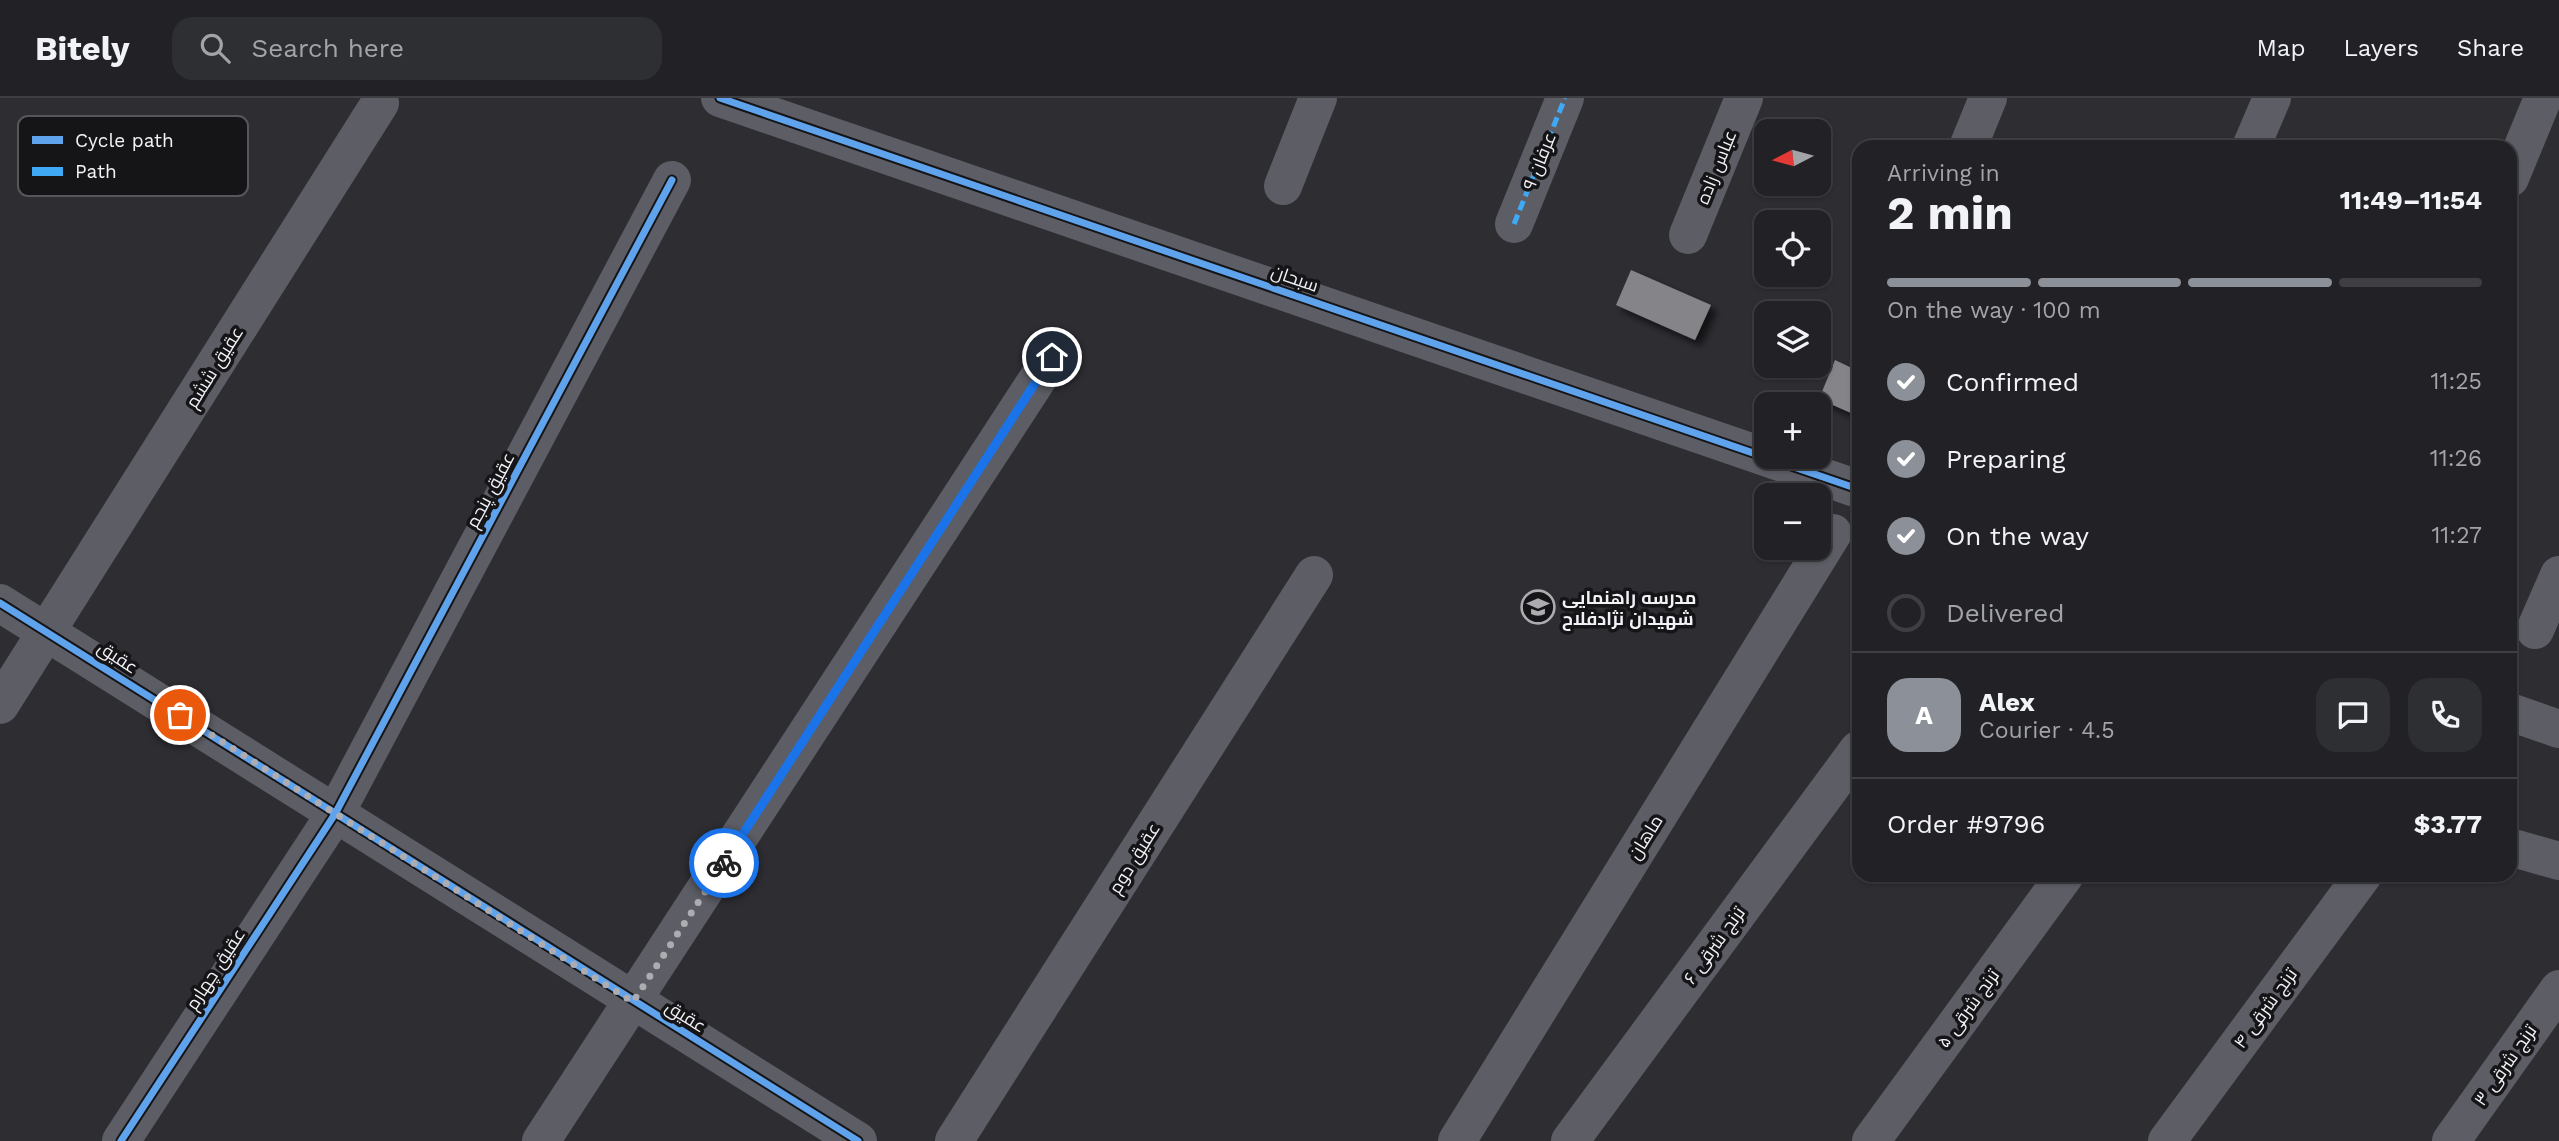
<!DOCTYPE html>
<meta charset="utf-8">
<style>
body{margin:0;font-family:"Work Sans",Cairo,sans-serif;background:#2e2f32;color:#f1f3f6;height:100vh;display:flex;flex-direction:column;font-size:26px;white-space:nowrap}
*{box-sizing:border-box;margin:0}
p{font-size:23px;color:#a2a4a7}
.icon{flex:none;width:38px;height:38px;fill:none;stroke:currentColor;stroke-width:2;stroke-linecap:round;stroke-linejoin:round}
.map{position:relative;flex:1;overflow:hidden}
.details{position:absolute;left:1852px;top:42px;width:665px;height:742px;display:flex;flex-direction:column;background:#222226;border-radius:21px;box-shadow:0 2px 5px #0004,0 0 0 2px #3f3f43}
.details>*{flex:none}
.needle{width:46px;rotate:264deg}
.buttons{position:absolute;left:1754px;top:21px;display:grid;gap:14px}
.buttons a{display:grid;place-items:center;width:77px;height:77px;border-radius:14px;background:#222226;box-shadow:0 2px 5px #0004,0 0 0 2px #3f3f43;font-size:35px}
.pin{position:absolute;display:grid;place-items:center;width:60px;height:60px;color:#fff;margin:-30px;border:4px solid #fff;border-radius:50%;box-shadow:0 2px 7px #0007}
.courier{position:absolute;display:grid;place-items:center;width:70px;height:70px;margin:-35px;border:5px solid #1a73e8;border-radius:50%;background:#fff;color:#222;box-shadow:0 2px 9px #0007}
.headline em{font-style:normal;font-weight:700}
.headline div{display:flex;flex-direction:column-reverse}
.headline{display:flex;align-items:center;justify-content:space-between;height:119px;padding:0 35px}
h1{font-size:46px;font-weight:700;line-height:52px}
.bar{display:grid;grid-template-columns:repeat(4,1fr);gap:10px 7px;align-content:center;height:84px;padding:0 35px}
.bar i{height:9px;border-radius:5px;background:#3f3f43}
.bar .current{background:#8c9099}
.bar p{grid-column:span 4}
.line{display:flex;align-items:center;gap:18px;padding:0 35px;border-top:2px solid #3f3f43}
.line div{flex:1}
.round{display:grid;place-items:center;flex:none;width:74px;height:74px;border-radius:21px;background:#2e2f32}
ol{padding:0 35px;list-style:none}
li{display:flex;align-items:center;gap:21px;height:77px}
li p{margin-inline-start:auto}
li .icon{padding:7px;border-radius:50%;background:#8c9099;color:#fff;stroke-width:4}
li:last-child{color:#a2a4a7}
li i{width:38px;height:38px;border:4px solid #3f3f43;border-radius:50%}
header{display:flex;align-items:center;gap:42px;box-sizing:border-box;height:98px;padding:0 35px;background:#222226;border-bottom:2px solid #3f3f43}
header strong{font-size:33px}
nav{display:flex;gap:38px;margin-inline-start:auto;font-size:24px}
.search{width:490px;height:63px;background:#2e2f32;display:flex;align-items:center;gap:18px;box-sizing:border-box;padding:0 24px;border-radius:21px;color:#a2a4a7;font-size:26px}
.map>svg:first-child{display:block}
.building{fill:#858589;filter:url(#shadow)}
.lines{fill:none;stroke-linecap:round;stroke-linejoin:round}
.minor{stroke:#5d5d66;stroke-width:38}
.tertiary{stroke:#5d5d66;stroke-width:38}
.quiet{stroke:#3fa9f5;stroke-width:5;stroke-dasharray:10 5;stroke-linecap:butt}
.cycleway-casing{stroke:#151518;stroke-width:11}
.cycleway{stroke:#60a3ed;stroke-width:7}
.done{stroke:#adacb1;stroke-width:7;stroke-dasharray:0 12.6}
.route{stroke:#1a73e8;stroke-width:9}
.labels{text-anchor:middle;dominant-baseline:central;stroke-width:7;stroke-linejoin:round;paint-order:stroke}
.street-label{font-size:18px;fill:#f2f1f6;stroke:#151518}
.poi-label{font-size:18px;font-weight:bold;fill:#f2f1f6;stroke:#151518;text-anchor:start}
.key{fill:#151518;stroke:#57575b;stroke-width:2}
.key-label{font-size:19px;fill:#f2f1f6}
</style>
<header>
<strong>Bitely</strong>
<div class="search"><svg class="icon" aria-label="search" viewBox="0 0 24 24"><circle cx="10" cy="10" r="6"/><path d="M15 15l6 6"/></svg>Search here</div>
<nav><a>Map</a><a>Layers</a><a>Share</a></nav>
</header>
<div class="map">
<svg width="2559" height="1043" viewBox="0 0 2559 1043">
<defs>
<filter id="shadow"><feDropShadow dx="6" dy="6" stdDeviation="3.5" flood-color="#0009"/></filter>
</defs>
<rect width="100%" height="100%" fill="#2d2d32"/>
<g class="building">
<polygon points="1631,172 1711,207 1695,242 1616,207"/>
<polygon points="1835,262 1858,273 1858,318 1819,301"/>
</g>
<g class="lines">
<g class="minor">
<polyline points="1968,49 1988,0"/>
<polyline points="2251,49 2272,0"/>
<polyline points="2510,80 2543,0"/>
<polyline points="1283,88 1318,0"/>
<polyline points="1514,126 1565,0"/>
<polyline points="1688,137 1744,0"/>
<polyline points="0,505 858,1043"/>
<polyline points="2535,532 2559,477"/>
<polyline points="0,607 380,5"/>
<polyline points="2510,749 2559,763"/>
<polyline points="121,1043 335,716 672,82"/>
<polyline points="541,1043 1052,259"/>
<polyline points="954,1043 1314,477"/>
<polyline points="1570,1043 1858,652"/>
<polyline points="1871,1043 2065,777"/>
<polyline points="2167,1043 2363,777"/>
<polyline points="2451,1043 2559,891"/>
</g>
<g class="tertiary">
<polyline points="720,0 1858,391"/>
<polyline points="2510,614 2559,631"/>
<polyline points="1457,1043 1833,435"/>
</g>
<polyline class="quiet" points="1514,126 1565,0"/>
<defs>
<g id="cycleway">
<polyline points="720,0 1858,391"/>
<polyline points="0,505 858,1043"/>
<polyline points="121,1043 335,716 672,82"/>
</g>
</defs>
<use href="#cycleway" class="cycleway-casing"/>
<use href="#cycleway" class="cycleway"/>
</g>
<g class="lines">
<polyline class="done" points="180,617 633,904 724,765"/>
<polyline class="route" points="724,765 1052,259"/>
</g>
<defs>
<symbol id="school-ring" viewBox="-11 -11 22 22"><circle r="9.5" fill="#151518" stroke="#adacb1" stroke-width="1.5"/><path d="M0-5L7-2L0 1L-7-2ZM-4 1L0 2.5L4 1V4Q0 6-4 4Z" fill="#adacb1"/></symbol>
</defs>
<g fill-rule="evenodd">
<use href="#school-ring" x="1519" y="490" width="38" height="38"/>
</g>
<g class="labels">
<g class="street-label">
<text transform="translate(1539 63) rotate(-68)">عرفان ۹</text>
<text transform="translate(1716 69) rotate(-68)">عباس زاده</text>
<text transform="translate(1295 180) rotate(19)">سبحان</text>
<text transform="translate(214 269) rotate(-58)">عقیق ششم</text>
<text transform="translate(490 392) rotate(-62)">عقیق پنجم</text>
<text transform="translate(118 559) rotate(33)">عقیق</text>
<text transform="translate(1645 739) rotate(-58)">ماهان</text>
<text transform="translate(1134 760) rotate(-58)">عقیق دوم</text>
<text transform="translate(1714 847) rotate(-54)">ترنج شرقی ۶</text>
<text transform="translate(215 871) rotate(-57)">عقیق چهارم</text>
<text transform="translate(1968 910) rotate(-54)">ترنج شرقی ۵</text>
<text transform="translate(2265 910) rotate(-54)">ترنج شرقی ۴</text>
<text transform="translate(686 918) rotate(32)">عقیق</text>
<text transform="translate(2505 967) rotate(-55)">ترنج شرقی ۳</text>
</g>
<g class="poi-label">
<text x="1562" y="499">مدرسه راهنمایی<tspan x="1562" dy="21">شهیدان نژادفلاح</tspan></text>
</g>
</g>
<rect x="18" y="18" width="230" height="80" rx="10" class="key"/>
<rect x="32" y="38" width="31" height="8" fill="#60a3ed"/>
<rect x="32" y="69" width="31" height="9" fill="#3fa9f5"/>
<g class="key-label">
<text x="75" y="49">Cycle path</text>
<text x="75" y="80">Path</text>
</g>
</svg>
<div class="buttons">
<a><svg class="needle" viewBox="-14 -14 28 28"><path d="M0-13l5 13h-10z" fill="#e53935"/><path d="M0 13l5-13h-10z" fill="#a2a4a7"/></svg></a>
<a><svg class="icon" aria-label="locate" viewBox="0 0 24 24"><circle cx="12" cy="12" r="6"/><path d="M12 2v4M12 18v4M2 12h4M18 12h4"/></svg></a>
<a><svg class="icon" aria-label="layers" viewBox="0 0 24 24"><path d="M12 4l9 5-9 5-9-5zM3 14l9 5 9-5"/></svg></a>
<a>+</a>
<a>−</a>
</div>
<div class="pin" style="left:180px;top:617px;background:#ea580c"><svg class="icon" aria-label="bag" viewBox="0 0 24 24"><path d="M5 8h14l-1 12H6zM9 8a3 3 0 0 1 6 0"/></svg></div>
<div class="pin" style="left:1052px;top:259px;background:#1f2937"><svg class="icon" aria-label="home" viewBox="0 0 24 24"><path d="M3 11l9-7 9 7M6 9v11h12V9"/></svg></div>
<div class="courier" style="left:724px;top:765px"><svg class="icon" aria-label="bike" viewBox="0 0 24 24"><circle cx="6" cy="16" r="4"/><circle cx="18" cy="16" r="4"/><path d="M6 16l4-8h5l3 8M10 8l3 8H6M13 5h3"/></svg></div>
<section class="details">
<div class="headline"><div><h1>2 min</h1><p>Arriving in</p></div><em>11:49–11:54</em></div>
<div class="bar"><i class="current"></i><i class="current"></i><i class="current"></i><i></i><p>On the way · 100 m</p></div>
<ol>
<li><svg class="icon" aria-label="check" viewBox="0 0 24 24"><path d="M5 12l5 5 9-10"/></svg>Confirmed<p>11:25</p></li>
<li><svg class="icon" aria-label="check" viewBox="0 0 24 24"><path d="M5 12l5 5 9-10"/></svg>Preparing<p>11:26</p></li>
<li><svg class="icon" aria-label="check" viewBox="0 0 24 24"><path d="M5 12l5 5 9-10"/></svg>On the way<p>11:27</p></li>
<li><i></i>Delivered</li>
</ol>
<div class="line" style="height:126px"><b class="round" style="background:#8c9099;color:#fff">A</b><div><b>Alex</b><p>Courier · 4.5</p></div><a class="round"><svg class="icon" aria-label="chat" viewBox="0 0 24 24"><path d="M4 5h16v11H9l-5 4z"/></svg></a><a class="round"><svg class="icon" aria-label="phone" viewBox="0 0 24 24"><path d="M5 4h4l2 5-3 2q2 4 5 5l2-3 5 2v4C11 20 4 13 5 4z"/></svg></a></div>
<div class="line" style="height:91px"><div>Order #9796</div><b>$3.77</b></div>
</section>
</div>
